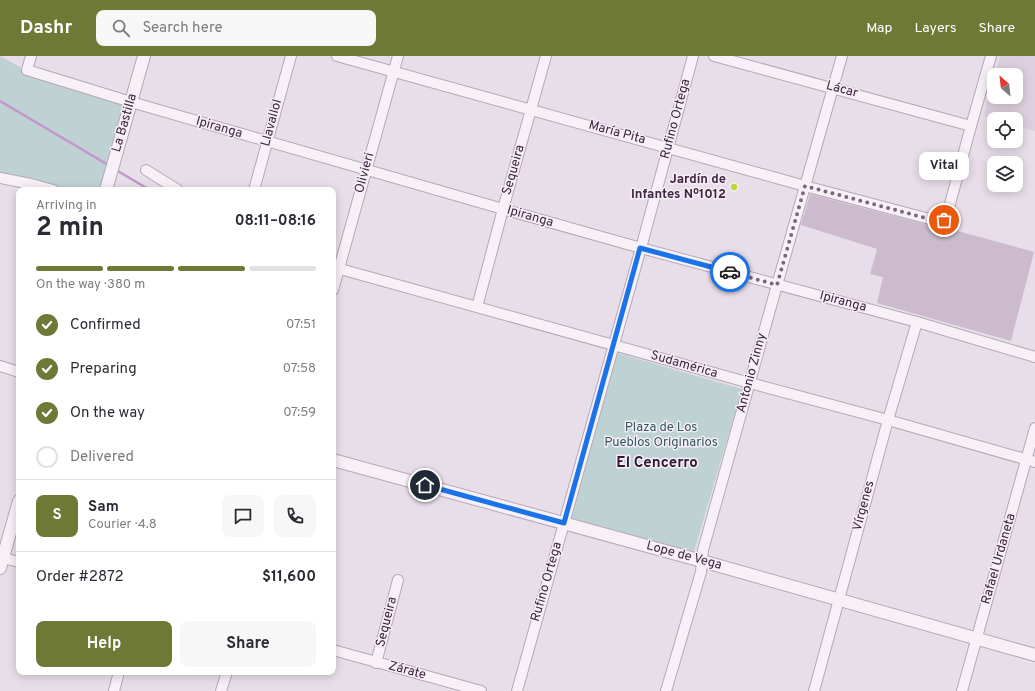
<!DOCTYPE html>
<meta charset="utf-8">
<style>
body{margin:0;font-family:Overpass,sans-serif;background:#f7f7f7;color:#2b2b33;height:100vh;display:flex;flex-direction:column;font-size:15px;white-space:nowrap}
*{box-sizing:border-box;margin:0}
p{font-size:13px;color:#7c7c81}
.icon{flex:none;width:22px;height:22px;fill:none;stroke:currentColor;stroke-width:2;stroke-linecap:round;stroke-linejoin:round}
.map{position:relative;flex:1;overflow:hidden}
.details{position:absolute;left:16px;top:131px;width:320px;height:488px;display:flex;flex-direction:column;background:#fff;border-radius:8px;box-shadow:0 2px 10px #0003}
.details>*{flex:none}
.needle{width:26px;rotate:332deg}
.buttons{position:absolute;left:987px;top:12px;display:grid;gap:8px}
.buttons a{display:grid;place-items:center;width:36px;height:36px;border-radius:8px;background:#fff;box-shadow:0 2px 10px #0003;font-size:20px}
.pin{position:absolute;display:grid;place-items:center;width:34px;height:34px;color:#fff;margin:-17px;border:2px solid #fff;border-radius:50%;box-shadow:0 1px 4px #0007}
.courier{position:absolute;display:grid;place-items:center;width:40px;height:40px;margin:-20px;border:3px solid #1a73e8;border-radius:50%;background:#fff;color:#222;box-shadow:0 1px 5px #0007}
.bubble{position:absolute;height:28px;border-radius:8px;background:#fff;box-shadow:0 2px 10px #0003;font-size:13px;font-weight:700;line-height:28px;text-align:center}
.headline em{font-style:normal;font-weight:700}
.headline div{display:flex;flex-direction:column-reverse}
.headline{display:flex;align-items:center;justify-content:space-between;height:68px;padding:0 20px}
h1{font-size:26px;font-weight:700;line-height:30px}
.bar{display:grid;grid-template-columns:repeat(4,1fr);gap:6px 4px;align-content:center;height:48px;padding:0 20px}
.bar i{height:5px;border-radius:3px;background:#e1e1e2}
.bar .on{background:#6d7935}
.bar p{grid-column:span 4}
.line{display:flex;align-items:center;gap:10px;padding:0 20px;border-top:1px solid #e1e1e2}
.line div{flex:1}
.round{display:grid;place-items:center;flex:none;width:42px;height:42px;border-radius:8px;background:#f7f7f7}
ol{padding:0 20px;list-style:none}
li{display:flex;align-items:center;gap:12px;height:44px}
li p{margin-inline-start:auto}
li .icon{padding:4px;border-radius:50%;background:#6d7935;color:#fff;stroke-width:4}
li:last-child{color:#7c7c81}
li i{width:22px;height:22px;border:2px solid #e1e1e2;border-radius:50%}
.button{display:flex;gap:8px;margin-top:auto;padding:8px 20px}
.button a{flex:1;height:46px;border-radius:8px;background:#6d7935;color:#fff;font-size:16px;font-weight:700;line-height:46px;text-align:center}
.button a+a{background:#f7f7f7;color:#2b2b33}
header{display:flex;align-items:center;gap:24px;box-sizing:border-box;height:56px;padding:0 20px;background:#6d7935;color:#fff}
header strong{font-size:19px}
nav{display:flex;gap:22px;margin-inline-start:auto;font-size:14px}
.search{width:280px;height:36px;background:#f7f7f7;display:flex;align-items:center;gap:10px;box-sizing:border-box;padding:0 14px;border-radius:8px;color:#7c7c81;font-size:15px}
.map>svg:first-child{display:block}
.built{fill:#ddd0de}
.green{fill:#bed2d3}
.lines{fill:none;stroke-linecap:round;stroke-linejoin:round}
.stream{stroke:#c396cc;stroke-width:2.5}
.building{fill:#cbbbcc}
.minor-casing{stroke:#b6a7b7;stroke-width:12}
.tertiary-casing{stroke:#b6a7b7;stroke-width:14}
.minor{stroke:#f7f1f7;stroke-width:10}
.tertiary{stroke:#f7f1f7;stroke-width:12}
.done{stroke:#7b667c;stroke-width:4;stroke-dasharray:0 7.2}
.route{stroke:#1a73e8;stroke-width:5}
.poi-dot{fill:#bdd838;stroke:#f5eef6;stroke-width:1.5}
.labels{text-anchor:middle;dominant-baseline:central;stroke-width:3;stroke-linejoin:round;paint-order:stroke}
.street-label{font-size:13px;fill:#402641;stroke:#f5eef6}
.poi-label{font-size:13px;font-weight:bold;fill:#402641;stroke:#f5eef6;text-anchor:end}
.park-label{font-size:13px;fill:#32585e;stroke:#f5eef6}
.quarter-label{font-size:15px;font-weight:bold;fill:#311832;stroke:#f5eef6}
</style>
<header>
<strong>Dashr</strong>
<div class="search"><svg class="icon" aria-label="search" viewBox="0 0 24 24"><circle cx="10" cy="10" r="6"/><path d="M15 15l6 6"/></svg>Search here</div>
<nav><a>Map</a><a>Layers</a><a>Share</a></nav>
</header>
<div class="map">
<svg width="1035" height="635" viewBox="0 0 1035 635">
<rect width="100%" height="100%" fill="#e8dee9"/>
<polygon class="built" points="1000,0 1035,0 1035,75 1016,70 1016,63 994,63 983,60 994,22 994,41 1016,41 1016,19 995,19"/>
<g class="green">
<polygon points="0,0 20,11 27,14 131,46 106,134 53,134 0,122"/>
<polygon points="617,297 742,333 694,496 571,464"/>
</g>
<g class="lines">
<g class="stream">
<polyline points="0,45 110,110"/>
<polyline points="116,114 150,134"/>
</g>
</g>
<polygon class="building" points="810,138 935,171 943,171 1034,196 1011,285 877,247 883,221 870,218 877,193 801,169"/>
<g class="lines">
<defs>
<g id="minor">
<polyline points="31,0 27,14 131,46 503,153 641,192 917,266 1035,301"/>
<polyline points="337,0 805,130 937,165 944,164 947,159 971,70 991,0"/>
<polyline points="714,0 971,70"/>
<polyline points="146,114 178,134"/>
<polyline points="0,122 31,128 53,134"/>
<polyline points="254,134 291,0"/>
<polyline points="333,211 750,327 888,364 1035,406"/>
<polyline points="333,234 398,0"/>
<polyline points="477,251 503,153 546,0"/>
<polyline points="0,310 19,316"/>
<polyline points="0,501 19,506"/>
<polyline points="333,594 481,635"/>
<polyline points="376,607 398,524"/>
<polyline points="114,635 119,616"/>
<polyline points="221,635 227,616"/>
<polyline points="517,635 641,192 693,0"/>
<polyline points="666,635 701,516 703,494 777,229 842,0"/>
<polyline points="814,635 888,364 917,266"/>
<polyline points="962,635 1035,372"/>
</g>
<g id="tertiary">
<polyline points="106,134 144,0"/>
<polyline points="333,404 702,505 1035,599"/>
<polyline points="0,512 19,445"/>
</g>
</defs>
<use href="#minor" class="minor-casing"/>
<use href="#tertiary" class="tertiary-casing"/>
<use href="#minor" class="minor"/>
<use href="#tertiary" class="tertiary"/>
</g>
<g class="lines">
<polyline class="done" points="730,216 777,229 805,130 937,165 944,164"/>
<polyline class="route" points="425,429 564,467 640,192 730,216"/>
</g>
<circle class="poi-dot" cx="734" cy="131" r="4"/>
<g class="labels">
<g class="street-label">
<text transform="translate(842 34) rotate(15)">Lácar</text>
<text transform="translate(676 63) rotate(-75)">Rufino Ortega</text>
<text transform="translate(125 67) rotate(-74)">La Bastilla</text>
<text transform="translate(272 67) rotate(-75)">Llavallol</text>
<text transform="translate(219 72) rotate(16)">Ipiranga</text>
<text transform="translate(617 77) rotate(15)">María Pita</text>
<text transform="translate(514 114) rotate(-74)">Sequeira</text>
<text transform="translate(365 117) rotate(-75)">Olivieri</text>
<text transform="translate(530 161) rotate(16)">Ipiranga</text>
<text transform="translate(843 246) rotate(15)">Ipiranga</text>
<text transform="translate(684 309) rotate(16)">Sudamérica</text>
<text transform="translate(752 317) rotate(-75)">Antonio Zinny</text>
<text transform="translate(864 450) rotate(-75)">Vírgenes</text>
<text transform="translate(684 500) rotate(15)">Lope de Vega</text>
<text transform="translate(999 503) rotate(-74)">Rafael Urdaneta</text>
<text transform="translate(547 526) rotate(-74)">Rufino Ortega</text>
<text transform="translate(387 566) rotate(-76)">Sequeira</text>
<text transform="translate(407 615) rotate(15)">Zárate</text>
</g>
<g class="poi-label">
<text x="726" y="124">Jardín de<tspan x="726" dy="15">Infantes Nº1012</tspan></text>
</g>
<g class="park-label">
<text x="661" y="372">Plaza de Los<tspan x="661" dy="15">Pueblos Originarios</tspan></text>
</g>
<g class="quarter-label">
<text x="657" y="407">El Cencerro</text>
</g>
</g>
</svg>
<div class="buttons">
<a><svg class="needle" viewBox="-14 -14 28 28"><path d="M0-13l5 13h-10z" fill="#e53935"/><path d="M0 13l5-13h-10z" fill="#7c7c81"/></svg></a>
<a><svg class="icon" aria-label="locate" viewBox="0 0 24 24"><circle cx="12" cy="12" r="6"/><path d="M12 2v4M12 18v4M2 12h4M18 12h4"/></svg></a>
<a><svg class="icon" aria-label="layers" viewBox="0 0 24 24"><path d="M12 4l9 5-9 5-9-5zM3 14l9 5 9-5"/></svg></a>
</div>
<div class="pin" style="left:944px;top:164px;background:#ea580c"><svg class="icon" aria-label="bag" viewBox="0 0 24 24"><path d="M5 8h14l-1 12H6zM9 8a3 3 0 0 1 6 0"/></svg></div>
<div class="pin" style="left:425px;top:429px;background:#1f2937"><svg class="icon" aria-label="home" viewBox="0 0 24 24"><path d="M3 11l9-7 9 7M6 9v11h12V9"/></svg></div>
<div class="courier" style="left:730px;top:216px"><svg class="icon" aria-label="car" viewBox="0 0 24 24"><path d="M5 17H2v-5l4-1 3-4h7l3 4 3 1v5h-3M9 17h6M6 11h13"/><circle cx="7" cy="17" r="2"/><circle cx="17" cy="17" r="2"/></svg></div>
<div class="bubble" style="left:919px;top:96px;width:50px">Vital</div>
<section class="details">
<div class="headline"><div><h1>2 min</h1><p>Arriving in</p></div><em>08:11–08:16</em></div>
<div class="bar"><i class="on"></i><i class="on"></i><i class="on"></i><i></i><p>On the way · 380 m</p></div>
<ol>
<li><svg class="icon" aria-label="check" viewBox="0 0 24 24"><path d="M5 12l5 5 9-10"/></svg>Confirmed<p>07:51</p></li>
<li><svg class="icon" aria-label="check" viewBox="0 0 24 24"><path d="M5 12l5 5 9-10"/></svg>Preparing<p>07:58</p></li>
<li><svg class="icon" aria-label="check" viewBox="0 0 24 24"><path d="M5 12l5 5 9-10"/></svg>On the way<p>07:59</p></li>
<li><i></i>Delivered</li>
</ol>
<div class="line" style="height:72px"><b class="round" style="background:#6d7935;color:#fff">S</b><div><b>Sam</b><p>Courier · 4.8</p></div><a class="round"><svg class="icon" aria-label="chat" viewBox="0 0 24 24"><path d="M4 5h16v11H9l-5 4z"/></svg></a><a class="round"><svg class="icon" aria-label="phone" viewBox="0 0 24 24"><path d="M5 4h4l2 5-3 2q2 4 5 5l2-3 5 2v4C11 20 4 13 5 4z"/></svg></a></div>
<div class="line" style="height:52px"><div>Order #2872</div><b>$11,600</b></div>
<div class="button"><a>Help</a><a>Share</a></div>
</section>
</div>
